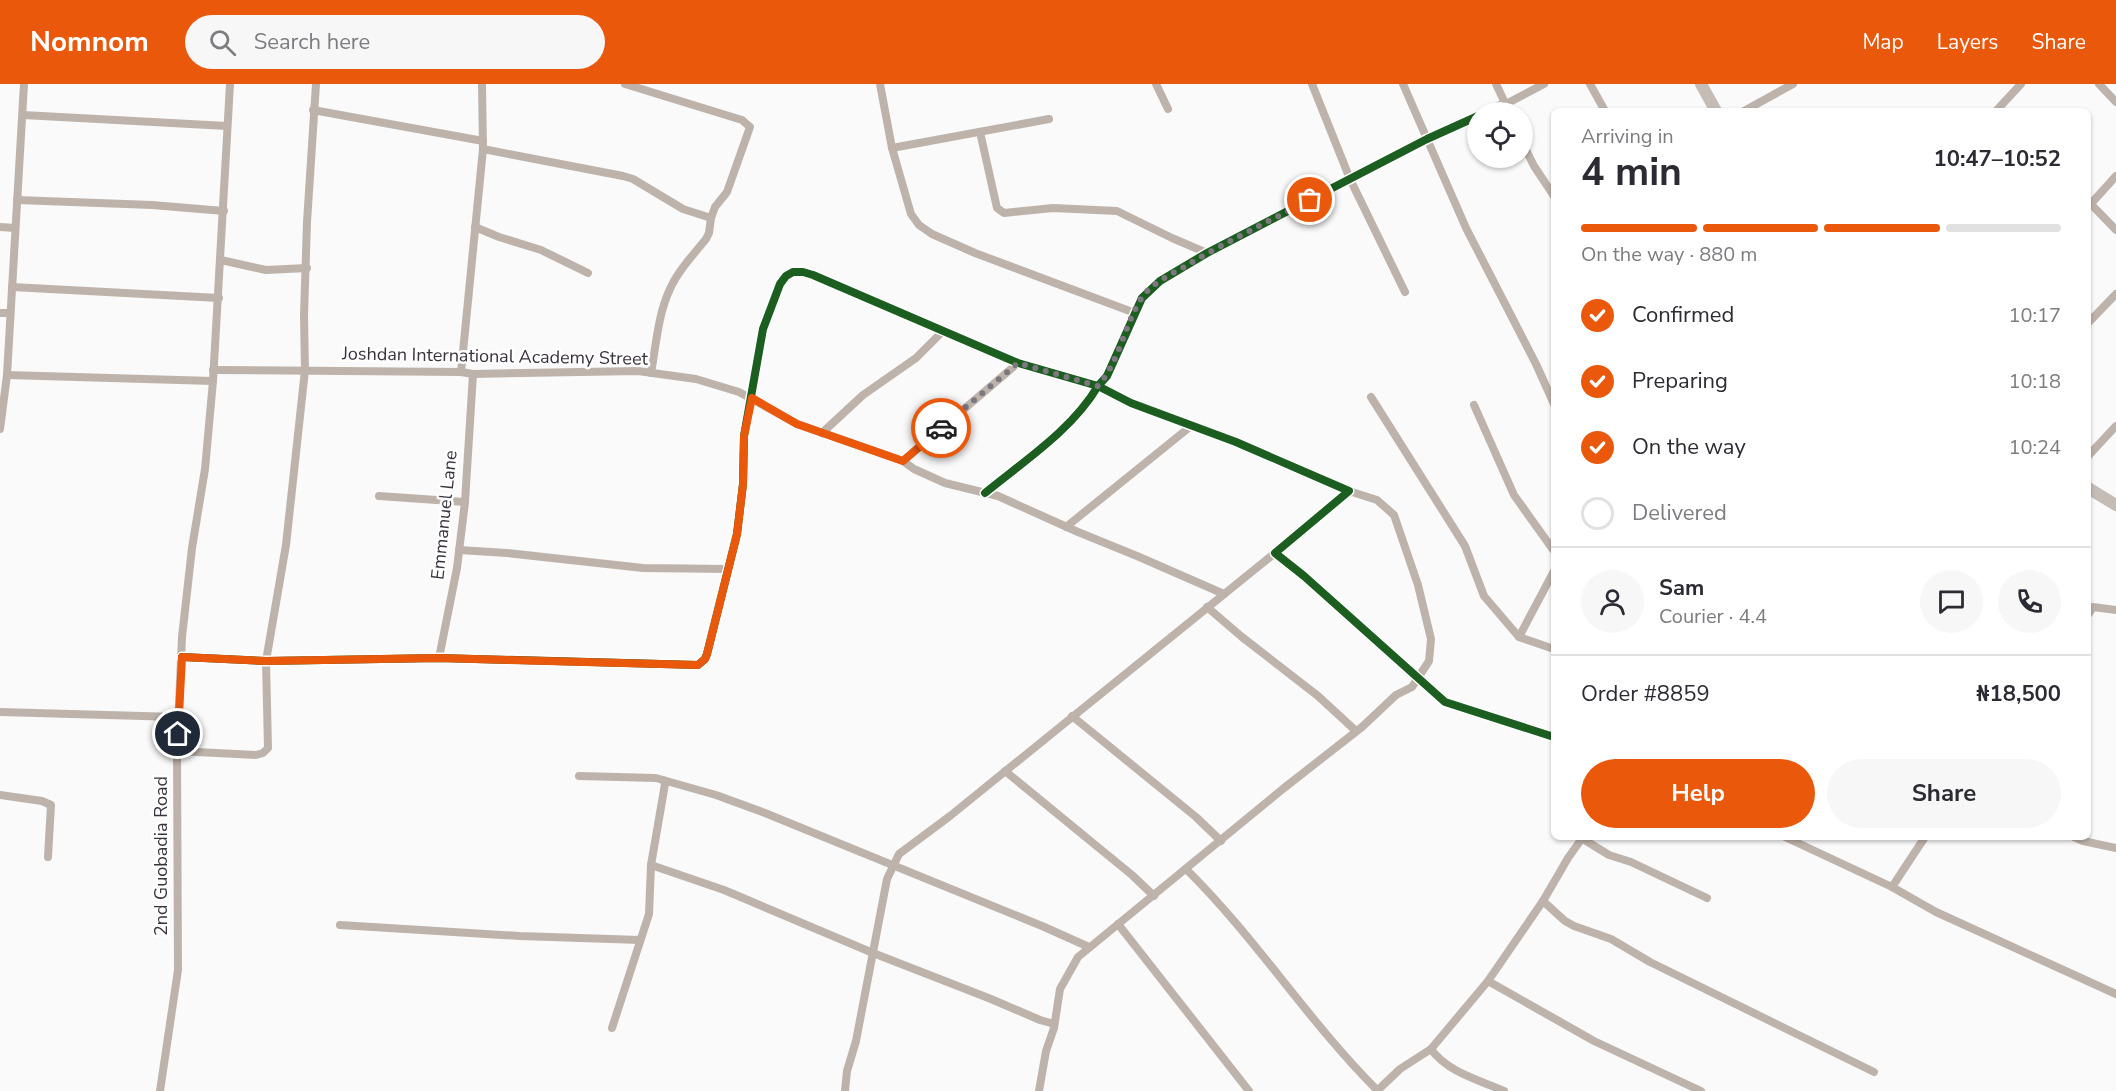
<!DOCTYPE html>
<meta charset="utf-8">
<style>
body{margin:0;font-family:"Nunito Sans",sans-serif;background:#f7f7f7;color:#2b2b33;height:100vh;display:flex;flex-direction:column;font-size:22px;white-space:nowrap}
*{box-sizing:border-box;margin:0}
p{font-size:20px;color:#7c7c81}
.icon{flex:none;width:33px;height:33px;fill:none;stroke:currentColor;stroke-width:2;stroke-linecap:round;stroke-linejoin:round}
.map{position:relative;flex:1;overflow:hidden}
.side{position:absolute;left:1551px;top:24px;width:540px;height:732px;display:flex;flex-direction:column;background:#fff;border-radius:9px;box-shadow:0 2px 4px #0004}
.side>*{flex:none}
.fabs{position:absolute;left:1467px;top:18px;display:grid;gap:12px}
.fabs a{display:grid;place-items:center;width:66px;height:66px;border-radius:50%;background:#fff;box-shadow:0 2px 4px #0004;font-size:30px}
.pin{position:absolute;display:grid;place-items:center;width:51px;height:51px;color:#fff;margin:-26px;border:3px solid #fff;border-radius:50%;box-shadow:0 2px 6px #0007}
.courier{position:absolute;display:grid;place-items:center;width:60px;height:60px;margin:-30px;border:4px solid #ea580c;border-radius:50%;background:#fff;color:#222;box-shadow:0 2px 8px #0007}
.overview em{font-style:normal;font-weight:700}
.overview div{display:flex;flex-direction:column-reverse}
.overview{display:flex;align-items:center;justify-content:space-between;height:102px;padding:0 30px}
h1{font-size:39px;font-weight:700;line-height:45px}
.bar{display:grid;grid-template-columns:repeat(4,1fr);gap:9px 6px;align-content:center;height:72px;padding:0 30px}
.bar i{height:8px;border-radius:4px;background:#e1e1e2}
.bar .active{background:#ea580c}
.bar p{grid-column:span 4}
.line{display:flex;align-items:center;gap:15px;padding:0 30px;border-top:2px solid #e1e1e2}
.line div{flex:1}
.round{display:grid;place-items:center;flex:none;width:63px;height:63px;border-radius:32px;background:#f7f7f7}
ol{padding:0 30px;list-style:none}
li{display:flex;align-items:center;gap:18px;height:66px}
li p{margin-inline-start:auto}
li .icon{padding:6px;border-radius:50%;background:#ea580c;color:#fff;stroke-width:4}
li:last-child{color:#7c7c81}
li i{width:33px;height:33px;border:3px solid #e1e1e2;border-radius:50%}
.button{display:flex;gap:12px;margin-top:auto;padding:12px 30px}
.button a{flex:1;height:69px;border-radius:36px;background:#ea580c;color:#fff;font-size:24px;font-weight:700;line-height:69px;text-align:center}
.button a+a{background:#f7f7f7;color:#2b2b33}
header{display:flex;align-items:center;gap:36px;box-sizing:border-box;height:84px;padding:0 30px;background:#ea580c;color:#fff}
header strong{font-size:28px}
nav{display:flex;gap:33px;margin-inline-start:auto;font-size:21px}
.search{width:420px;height:54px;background:#f7f7f7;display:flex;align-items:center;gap:15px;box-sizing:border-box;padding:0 21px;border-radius:33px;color:#7c7c81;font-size:22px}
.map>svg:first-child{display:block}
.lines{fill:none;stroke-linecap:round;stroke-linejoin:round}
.street{stroke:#beb3ab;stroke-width:8}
.secondary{stroke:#c5bcb6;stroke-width:12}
.cycleway-casing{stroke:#fff;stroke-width:11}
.cycleway{stroke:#1b5e20;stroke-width:8}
.done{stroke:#7d7880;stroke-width:6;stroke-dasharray:0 10.8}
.route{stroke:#ea580c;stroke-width:8}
.labels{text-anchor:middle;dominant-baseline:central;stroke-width:5;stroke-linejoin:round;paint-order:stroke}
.street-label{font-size:18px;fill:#3a323e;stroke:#fff}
</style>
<header>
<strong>Nomnom</strong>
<div class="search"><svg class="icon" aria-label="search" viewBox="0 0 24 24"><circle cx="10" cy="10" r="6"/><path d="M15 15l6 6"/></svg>Search here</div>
<nav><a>Map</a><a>Layers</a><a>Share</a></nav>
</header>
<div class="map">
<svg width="2116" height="1007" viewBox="0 0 2116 1007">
<rect width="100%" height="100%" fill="#fafafa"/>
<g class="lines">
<g class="street">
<polyline points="880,0 892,64 911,130 919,141 932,150 975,169 1135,229"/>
<polyline points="1156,0 1168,25"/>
<polyline points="1312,0 1350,95 1405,208"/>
<polyline points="1403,0 1466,144 1536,280 1554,320"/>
<polyline points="1496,0 1505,19"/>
<polyline points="1590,0 1605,27"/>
<polyline points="2099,0 2116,18"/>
<polyline points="313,26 483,57"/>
<polyline points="1744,27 1793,0"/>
<polyline points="1996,27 2021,0"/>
<polyline points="1484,28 1505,19 1504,21 1544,0"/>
<polyline points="23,31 227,42"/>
<polyline points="1478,32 1427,55 1207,169 1160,197 1142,214 1107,292 1098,302 1131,319 1236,358 1349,407 1275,469 1304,492 1445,618 1554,653"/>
<polyline points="980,48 997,124 1004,129 1053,124 1117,127 1172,154 1207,169"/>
<polyline points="1522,58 1534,82 1554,112"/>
<polyline points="892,64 1049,35"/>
<polyline points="483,65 623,92 633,95 683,125 711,134 715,123 727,108 750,43 742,36 625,0"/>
<polyline points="17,116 152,121 224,127"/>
<polyline points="2088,117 2116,146"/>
<polyline points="2088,123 2116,92"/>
<polyline points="0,143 15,144"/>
<polyline points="475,143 499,153 541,166 588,189"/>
<polyline points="221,176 266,186 307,184"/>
<polyline points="12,203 219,214"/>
<polyline points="0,229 10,229"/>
<polyline points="2088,239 2116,210"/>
<polyline points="213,286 461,288 473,290 638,287 696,295 739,308 797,340 903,377 914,385 945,399 998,412 1078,448 1137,472 1224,510"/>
<polyline points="461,288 483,65 482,0"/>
<path d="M651,289C656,262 658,230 670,205C678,187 693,171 706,155L709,149L711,134"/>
<polyline points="7,291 213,297"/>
<polyline points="1371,313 1465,462 1484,512 1519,553 1554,565"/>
<polyline points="1474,321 1514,411 1554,467"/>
<polyline points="0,345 7,291 24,0"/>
<polyline points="822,349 863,311 916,274 943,247"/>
<polyline points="2088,372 2116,342"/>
<polyline points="903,377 1018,279"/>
<polyline points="379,412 465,418"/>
<polyline points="1066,443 1191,342"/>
<polyline points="459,466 507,469 643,484 728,485"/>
<polyline points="1207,523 1242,553 1318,612 1356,647"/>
<polyline points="2088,531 2093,523 2116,526"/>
<polyline points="1519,553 1554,487"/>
<path d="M182,573L266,577L439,574L698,581L705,575L707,570L737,450L743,400L744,352L763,245L780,200L786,192L793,188H803L813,191L1018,279L1098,302C1072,346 1024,377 985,409"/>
<polyline points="439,574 457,484 465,418 473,290"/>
<polyline points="0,628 178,633"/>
<polyline points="1072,632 1196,733 1221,757"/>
<polyline points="177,667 256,671 263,669 268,664 266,577 286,461 305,286 304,232 307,138 316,0"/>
<polyline points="1005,687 1132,791 1154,812"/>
<polyline points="579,692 656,694 663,696 665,700 651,781 649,830 612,944"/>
<polyline points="663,696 716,711 765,729 1042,842 1089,863"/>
<polyline points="0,711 42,717 51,721 48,773"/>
<polyline points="1785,753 1892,803 1936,828 2116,910"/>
<polyline points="2074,753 2083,757 2116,764"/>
<polyline points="1583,755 1609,771 1631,778 1707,814"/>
<polyline points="651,781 724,806 873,869 991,915 1040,936 1054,940"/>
<path d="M1186,785C1256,854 1308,937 1377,1006"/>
<polyline points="1892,803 1925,753"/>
<polyline points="1543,817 1565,837 1574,842 1611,855 1650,878 1874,988"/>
<polyline points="1118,840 1249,1007"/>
<polyline points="340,841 520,852 640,856"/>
<polyline points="1488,897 1594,957 1701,1007"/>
<path d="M1431,965C1447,988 1479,996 1504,1007"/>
<polyline points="160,1007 178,886 177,667 182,553 192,464 205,385 213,297 230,0"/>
<polyline points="845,1007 847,987 856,957 887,795 899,770 950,732 1275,469"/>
<polyline points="1039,1007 1046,967 1054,944 1060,905 1078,873 1284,704 1362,643 1396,611 1412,603 1429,577 1431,555 1418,501 1394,431 1377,416 1349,407"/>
<polyline points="1377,1007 1400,985 1431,965 1488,897 1543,817 1568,774 1583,753"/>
</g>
<g class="secondary">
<polyline points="1701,0 1716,27"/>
<polyline points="2088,404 2116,421"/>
</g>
<defs>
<g id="cycleway">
<polyline points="1478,32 1427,55 1207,169 1160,197 1142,214 1107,292 1098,302 1131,319 1236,358 1349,407 1275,469 1304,492 1445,618 1554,653"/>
<path d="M182,573L266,577L439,574L698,581L705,575L707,570L737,450L743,400L744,352L763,245L780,200L786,192L793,188H803L813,191L1018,279L1098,302C1072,346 1024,377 985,409"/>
</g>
</defs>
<use href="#cycleway" class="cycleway-casing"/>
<use href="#cycleway" class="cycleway"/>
</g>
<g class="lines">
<path class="done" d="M941,344L1018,279L1098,302C1120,277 1124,240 1143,212C1153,199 1169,191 1184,183C1224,159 1267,138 1310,116"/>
<polyline class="route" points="178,650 182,573 266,577 438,574 698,581 705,575 707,570 737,450 743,400 744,352 752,314 797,340 903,377 941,344"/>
</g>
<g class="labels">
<g class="street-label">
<text transform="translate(495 272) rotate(1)">Joshdan International Academy Street</text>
<text transform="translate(444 431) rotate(-84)">Emmanuel Lane</text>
<text transform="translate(161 772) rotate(-90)">2nd Guobadia Road</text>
</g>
</g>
</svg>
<div class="fabs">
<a><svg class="icon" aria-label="locate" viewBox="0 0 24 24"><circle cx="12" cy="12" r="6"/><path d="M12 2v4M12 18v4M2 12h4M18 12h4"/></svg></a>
</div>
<div class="pin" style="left:1310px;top:116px;background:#ea580c"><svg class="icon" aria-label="bag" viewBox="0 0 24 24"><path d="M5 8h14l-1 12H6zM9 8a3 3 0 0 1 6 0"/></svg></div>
<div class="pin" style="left:178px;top:650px;background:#1f2937"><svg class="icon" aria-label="home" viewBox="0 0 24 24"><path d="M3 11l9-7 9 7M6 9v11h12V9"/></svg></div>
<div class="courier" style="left:941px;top:344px"><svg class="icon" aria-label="car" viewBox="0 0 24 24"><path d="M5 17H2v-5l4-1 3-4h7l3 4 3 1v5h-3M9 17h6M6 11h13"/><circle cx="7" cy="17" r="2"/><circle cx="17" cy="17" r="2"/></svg></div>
<section class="side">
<div class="overview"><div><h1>4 min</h1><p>Arriving in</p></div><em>10:47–10:52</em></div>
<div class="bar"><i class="active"></i><i class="active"></i><i class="active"></i><i></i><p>On the way · 880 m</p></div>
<ol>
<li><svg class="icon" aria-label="check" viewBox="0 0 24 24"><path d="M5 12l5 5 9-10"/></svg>Confirmed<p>10:17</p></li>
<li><svg class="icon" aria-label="check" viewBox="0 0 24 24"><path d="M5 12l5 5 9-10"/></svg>Preparing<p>10:18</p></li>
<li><svg class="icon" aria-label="check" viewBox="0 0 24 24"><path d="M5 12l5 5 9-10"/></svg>On the way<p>10:24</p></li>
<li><i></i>Delivered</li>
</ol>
<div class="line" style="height:108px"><a class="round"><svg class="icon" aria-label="person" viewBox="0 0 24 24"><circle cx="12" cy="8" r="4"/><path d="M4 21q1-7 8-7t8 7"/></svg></a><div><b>Sam</b><p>Courier · 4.4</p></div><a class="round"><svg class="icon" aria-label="chat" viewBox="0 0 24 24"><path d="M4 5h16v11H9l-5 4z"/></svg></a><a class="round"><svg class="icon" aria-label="phone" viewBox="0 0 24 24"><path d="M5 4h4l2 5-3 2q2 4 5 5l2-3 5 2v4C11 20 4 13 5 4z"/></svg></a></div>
<div class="line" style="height:78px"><div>Order #8859</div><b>₦18,500</b></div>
<div class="button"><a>Help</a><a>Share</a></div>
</section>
</div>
